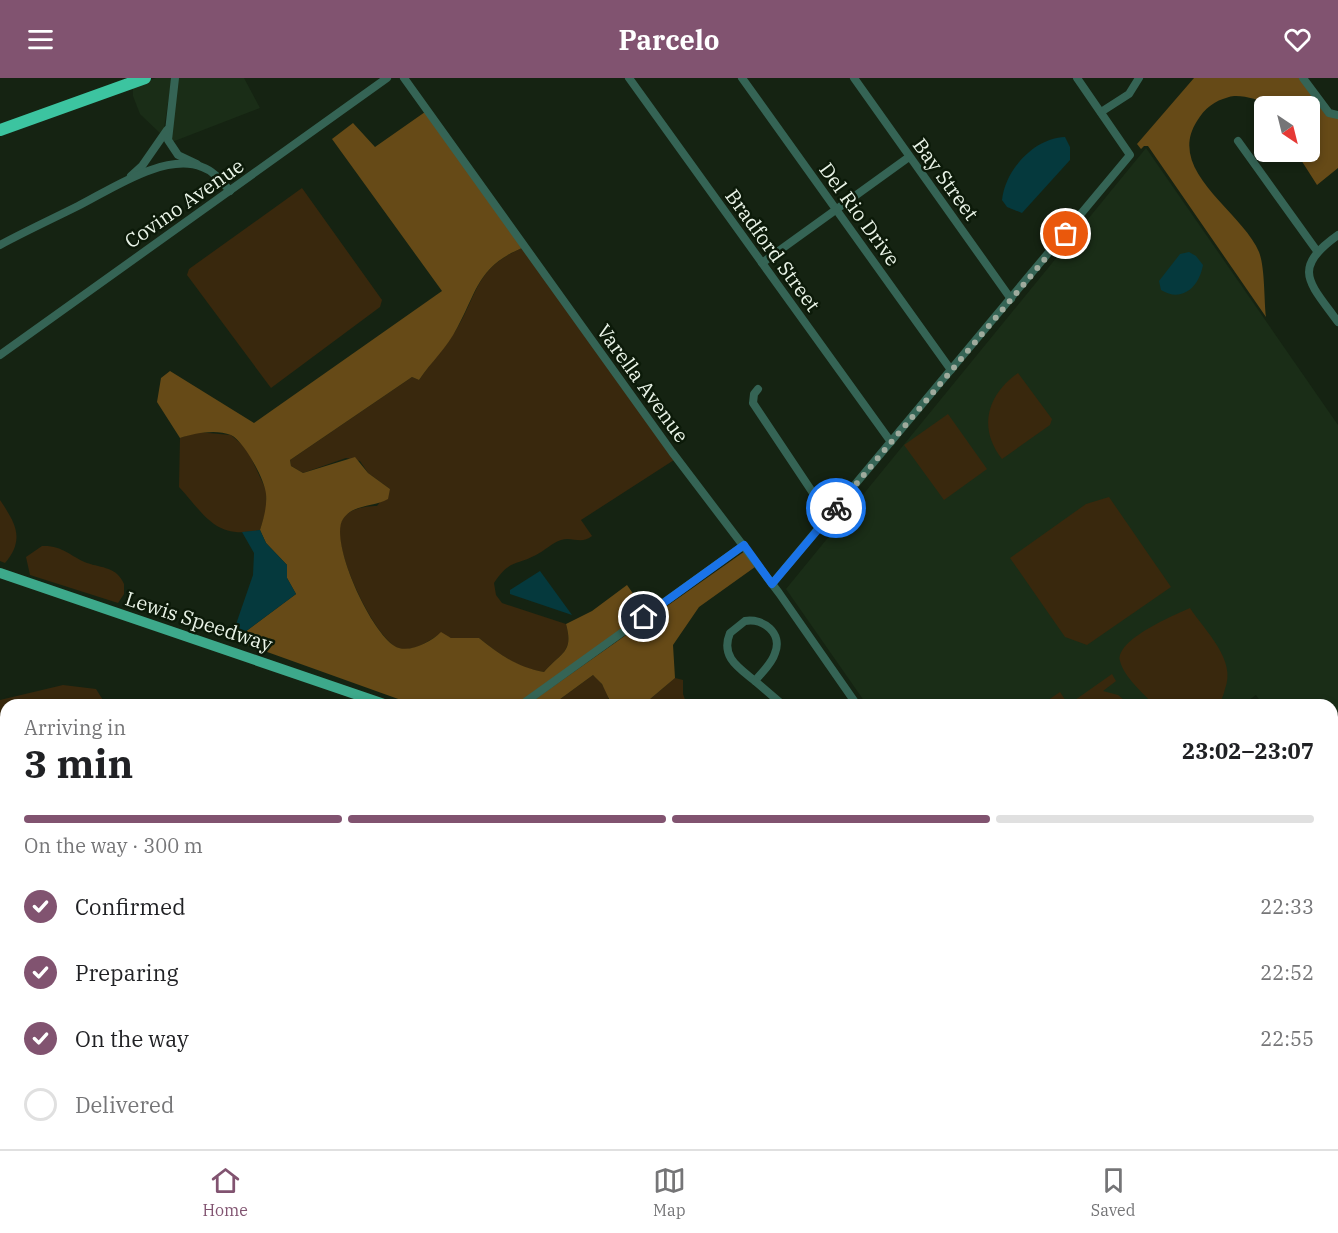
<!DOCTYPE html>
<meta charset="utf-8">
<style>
body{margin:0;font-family:"IBM Plex Serif",serif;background:#f6f6f6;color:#202124;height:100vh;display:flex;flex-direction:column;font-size:22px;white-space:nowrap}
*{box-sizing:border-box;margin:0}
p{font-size:20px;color:#757577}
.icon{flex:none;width:33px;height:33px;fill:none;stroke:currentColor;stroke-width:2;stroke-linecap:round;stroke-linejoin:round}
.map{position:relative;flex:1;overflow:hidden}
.sheet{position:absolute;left:0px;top:621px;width:1338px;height:450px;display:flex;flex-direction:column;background:#fff;border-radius:18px 18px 0 0;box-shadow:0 3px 9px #0003}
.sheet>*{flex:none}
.needle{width:39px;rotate:145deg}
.controls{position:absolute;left:1254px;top:18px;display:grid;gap:12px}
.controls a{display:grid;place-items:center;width:66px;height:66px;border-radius:9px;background:#fff;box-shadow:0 3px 9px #0003;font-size:30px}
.pin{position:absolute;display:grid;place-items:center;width:51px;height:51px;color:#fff;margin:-26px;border:3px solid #fff;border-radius:50%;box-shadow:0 2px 6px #0007}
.courier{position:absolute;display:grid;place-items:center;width:60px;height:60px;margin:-30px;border:4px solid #1a73e8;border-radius:50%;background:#fff;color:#222;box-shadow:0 2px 8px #0007}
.summary em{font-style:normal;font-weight:700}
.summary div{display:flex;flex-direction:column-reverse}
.summary{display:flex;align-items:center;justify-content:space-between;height:102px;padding:0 24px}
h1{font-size:39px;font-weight:700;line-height:45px}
.bar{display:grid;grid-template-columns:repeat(4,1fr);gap:9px 6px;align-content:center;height:72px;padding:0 24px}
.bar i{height:8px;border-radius:4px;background:#e0e0e0}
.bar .active{background:#815370}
.bar p{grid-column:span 4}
ol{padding:0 24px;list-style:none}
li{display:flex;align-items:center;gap:18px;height:66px}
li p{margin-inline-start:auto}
li .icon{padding:6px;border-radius:50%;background:#815370;color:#fff;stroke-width:4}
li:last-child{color:#757577}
li i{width:33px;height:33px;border:3px solid #e0e0e0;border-radius:50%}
header{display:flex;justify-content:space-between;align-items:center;height:78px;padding:0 24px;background:#815370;color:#fff;font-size:27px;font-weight:700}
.menu{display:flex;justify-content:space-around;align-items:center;height:84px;border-top:2px solid #e0e0e0;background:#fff;font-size:16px;color:#757577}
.menu a{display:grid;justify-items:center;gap:3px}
.menu .active{color:#815370}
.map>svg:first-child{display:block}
.built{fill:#1a2d17}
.green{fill:#39280d}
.forest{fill:#664a17}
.water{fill:#05393d}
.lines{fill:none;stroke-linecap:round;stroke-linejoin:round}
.stream{stroke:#05393d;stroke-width:1.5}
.river{stroke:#05393d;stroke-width:10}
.minor{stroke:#356455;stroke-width:8}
.major{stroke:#3da98b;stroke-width:10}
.highway{stroke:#3cc4a0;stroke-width:12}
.done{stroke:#9fab9d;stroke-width:6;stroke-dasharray:0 10.8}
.route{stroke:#1a73e8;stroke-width:8}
.labels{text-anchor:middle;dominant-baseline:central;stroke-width:5;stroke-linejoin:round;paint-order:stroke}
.street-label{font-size:20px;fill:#eaf4e8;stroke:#0c1a09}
</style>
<header><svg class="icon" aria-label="menu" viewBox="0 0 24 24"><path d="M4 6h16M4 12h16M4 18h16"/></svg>Parcelo<svg class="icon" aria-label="heart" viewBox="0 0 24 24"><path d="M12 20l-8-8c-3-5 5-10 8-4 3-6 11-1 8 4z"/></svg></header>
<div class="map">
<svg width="1338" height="1071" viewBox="0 0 1338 1071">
<rect width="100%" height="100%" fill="#152312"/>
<g class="built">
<polygon points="156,0 172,0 164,50 161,56 140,36 133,18 133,8"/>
<polygon points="178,0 244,0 260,30 172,64 171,50"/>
<polygon points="1146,70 1338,347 1338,674 1332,676 1332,627 1263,627 1256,617 1242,627 867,627 786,511"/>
</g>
<g class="green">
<polygon points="302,110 382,222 380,229 271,310 187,197 189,191"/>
<path d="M522,170L674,382L581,442L592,458C581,467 572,458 561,462C552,465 544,473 536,477C515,488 510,481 494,505L496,517L502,525L566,546C574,575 561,574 544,594C517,590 500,577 479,560H451L440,556C429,563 412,575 398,570C374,560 331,468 341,444C346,431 365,428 377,428L390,411L368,395L360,383L346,380L303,395L291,388L290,382L412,299L419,302C431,284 445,270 456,252C478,216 475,190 522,170Z"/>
<path d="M1018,295L1052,341L1050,347L1002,381C977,349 988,316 1018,295Z"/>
<polygon points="948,336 987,391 944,422 904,367"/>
<path d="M197,354L231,357L247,371L266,412V433L260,452C215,462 205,437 179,409L180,360Z"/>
<polygon points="1109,419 1171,509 1087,567 1065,559 1010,480 1086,426"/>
<path d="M0,422C16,446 25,461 5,485L0,483Z"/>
<path d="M42,468C62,467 70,478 87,485C102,490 117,489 124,506V516L118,525L30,497L26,479Z"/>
<path d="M1190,530C1205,553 1237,582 1225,611C1223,618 1222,623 1216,627H1154C1143,615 1124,599 1120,583C1115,562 1174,537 1190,530Z"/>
<path d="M1112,596L1116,603L1103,613L1118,617L1130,627C1119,627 1112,621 1101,621C1089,620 1080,627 1068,627Z"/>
<path d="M593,597C601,603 611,617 608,627H552Z"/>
<polygon points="675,600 683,602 683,616 687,627 643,627"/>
<polygon points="63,607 96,611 106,627 6,627 6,820 0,824 0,622"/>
<polygon points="1060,614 1066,623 1061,627 1041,627"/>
<polygon points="1338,804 1338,842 1332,850 1332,809"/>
<polygon points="1338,850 1338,903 1332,900 1332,854"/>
<polygon points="6,864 6,913 0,910 0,868"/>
<polygon points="0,926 6,930 6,972 0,967"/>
<polygon points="1332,931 1338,934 1338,1013 1332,1010"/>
<polygon points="0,1029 6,1032 6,1065 37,1065 35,1071 0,1071"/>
<polygon points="183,1065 205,1068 213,1065 286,1065 301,1071 199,1071"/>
<polygon points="393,1065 479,1065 470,1071 396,1071"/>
<polygon points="512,1065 568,1065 572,1071 504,1071"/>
<polygon points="585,1065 723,1065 726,1071 597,1071"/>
</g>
<g class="forest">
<path d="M1194,0H1299L1326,37L1338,40V90L1317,107L1296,74H1310V28H1268C1260,21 1239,16 1229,19C1214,23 1205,30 1197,43C1165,93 1242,133 1259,174C1265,189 1264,222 1266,239L1148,68H1144L1141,71L1137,66Z"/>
<path d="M425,34L522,170C477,189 477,214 457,250C447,270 431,284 419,302L412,299L290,382L291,388L303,395L355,379L368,395L390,411L388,421C374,429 353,426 343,441C328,463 374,563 399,570C412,574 432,563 441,554L451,560H479C500,577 517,589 544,594C561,574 574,575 566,546L592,533L627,507L646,534L515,627H415L239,564L241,557L296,516L287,500V487L266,465L260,452C264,439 267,429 266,416C265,402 244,363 231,357C216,351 195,355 180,360L157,324L161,300L170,293L254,345L442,213L332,61L353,45L375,69Z"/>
<polygon points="745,473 755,489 699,529 673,567 675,600 643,627 608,627 610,623 602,606 593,597 552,627 527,627"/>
<polygon points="1338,677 1338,726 1332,718 1332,679"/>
<polygon points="1338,760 1338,804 1332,809 1332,766"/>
<polygon points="37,1065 183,1065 198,1071 132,1071 95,1065 75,1066 58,1071 35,1071"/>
</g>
<g class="water">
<path d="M1065,59L1070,69V82L1022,135L1007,129L1002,122C1005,92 1034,60 1065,59Z"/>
<path d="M1189,174L1196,178L1203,187C1199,209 1182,225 1161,212L1159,203L1180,176Z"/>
<polygon points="260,452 266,465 287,487 287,500 296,516 241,557 234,552 253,497 254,475 242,454"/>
<polygon points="540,493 572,537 510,516 510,512"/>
<polygon points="6,820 6,864 0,868 0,824"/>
<polygon points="0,992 6,995 6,1029 0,1026"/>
<polygon points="304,1065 391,1065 393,1071 327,1071"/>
<polygon points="484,1065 507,1065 499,1071 475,1071"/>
</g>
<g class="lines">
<polyline class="stream" points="1332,817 1338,807"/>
<polyline class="river" points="0,990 6,993"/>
<g class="minor">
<polyline points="175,0 168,62 178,77 197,86"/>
<polyline points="404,0 672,374 779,515 857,627"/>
<polyline points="629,0 891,364"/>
<polyline points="742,0 951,292"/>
<polyline points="854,0 1011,221"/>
<polyline points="1303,0 1329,35 1338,37"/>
<polyline points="1101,34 1129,16 1139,0"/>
<polyline points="1238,63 1317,173"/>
<polyline points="131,98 142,88 167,52"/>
<path d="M1338,157C1290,191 1310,205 1338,244"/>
<path d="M0,167C26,153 52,141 78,128C110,112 165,74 202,89C214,93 222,104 230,113"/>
<polyline points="762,185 909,79"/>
<polyline points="0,277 387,0"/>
<polyline points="758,311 754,316 753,325 829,439"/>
<polyline points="772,506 1130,77 1077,0"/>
<path d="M745,543C763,540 783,555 775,575C772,586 761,595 755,603C739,590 720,579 730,555Z"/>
<polyline points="755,603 783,627"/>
<polyline points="521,627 744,467"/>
<polyline points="975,1065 986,1071"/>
<polyline points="1107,1065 1117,1071"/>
<polyline points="1267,1065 1268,1071"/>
<polyline points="785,1071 785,1066"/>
<polyline points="860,1071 862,1068"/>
<polyline points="1007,1071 1014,1065"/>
<polyline points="1196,1071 1204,1065"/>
</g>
<g class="major">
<polyline points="0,495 387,627"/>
<polyline points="1332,917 1338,919"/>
</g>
<polyline class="highway" points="0,52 145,0"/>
</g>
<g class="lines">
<polyline class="done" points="836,430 1066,156"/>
<polyline class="route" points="644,539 744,467 772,506 836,430"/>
</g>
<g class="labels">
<g class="street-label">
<text transform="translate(946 101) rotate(54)">Bay Street</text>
<text transform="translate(184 125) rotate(-35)">Covino Avenue</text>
<text transform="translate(860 136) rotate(54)">Del Rio Drive</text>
<text transform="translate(773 172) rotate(54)">Bradford Street</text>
<text transform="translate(643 305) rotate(54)">Varella Avenue</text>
<text transform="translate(199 543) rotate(18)">Lewis Speedway</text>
</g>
</g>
</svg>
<div class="controls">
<a><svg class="needle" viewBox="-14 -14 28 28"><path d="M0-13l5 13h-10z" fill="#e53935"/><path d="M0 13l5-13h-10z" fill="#757577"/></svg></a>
</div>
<div class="pin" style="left:1066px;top:156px;background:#ea580c"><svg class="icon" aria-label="bag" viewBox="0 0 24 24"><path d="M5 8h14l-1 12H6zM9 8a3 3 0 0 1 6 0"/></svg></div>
<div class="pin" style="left:644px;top:539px;background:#1f2937"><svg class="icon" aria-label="home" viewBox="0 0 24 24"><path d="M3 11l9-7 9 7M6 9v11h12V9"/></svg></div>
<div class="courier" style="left:836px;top:430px"><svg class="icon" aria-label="bike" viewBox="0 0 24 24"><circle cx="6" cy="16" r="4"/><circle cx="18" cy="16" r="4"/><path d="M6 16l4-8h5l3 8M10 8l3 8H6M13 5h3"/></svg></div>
<section class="sheet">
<div class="summary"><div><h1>3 min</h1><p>Arriving in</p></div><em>23:02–23:07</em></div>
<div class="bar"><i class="active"></i><i class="active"></i><i class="active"></i><i></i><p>On the way · 300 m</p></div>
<ol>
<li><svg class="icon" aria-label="check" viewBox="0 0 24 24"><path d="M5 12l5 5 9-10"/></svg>Confirmed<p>22:33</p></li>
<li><svg class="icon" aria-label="check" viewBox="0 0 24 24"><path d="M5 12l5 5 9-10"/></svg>Preparing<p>22:52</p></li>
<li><svg class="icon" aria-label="check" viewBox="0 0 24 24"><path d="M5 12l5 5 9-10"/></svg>On the way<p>22:55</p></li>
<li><i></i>Delivered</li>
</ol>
</section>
</div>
<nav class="menu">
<a class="active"><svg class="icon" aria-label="home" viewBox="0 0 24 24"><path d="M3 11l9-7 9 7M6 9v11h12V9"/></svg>Home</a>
<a><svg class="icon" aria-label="map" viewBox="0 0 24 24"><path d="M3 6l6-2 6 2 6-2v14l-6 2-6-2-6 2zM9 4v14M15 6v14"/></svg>Map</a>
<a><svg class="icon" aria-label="saved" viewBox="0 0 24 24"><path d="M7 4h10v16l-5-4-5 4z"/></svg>Saved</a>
</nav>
